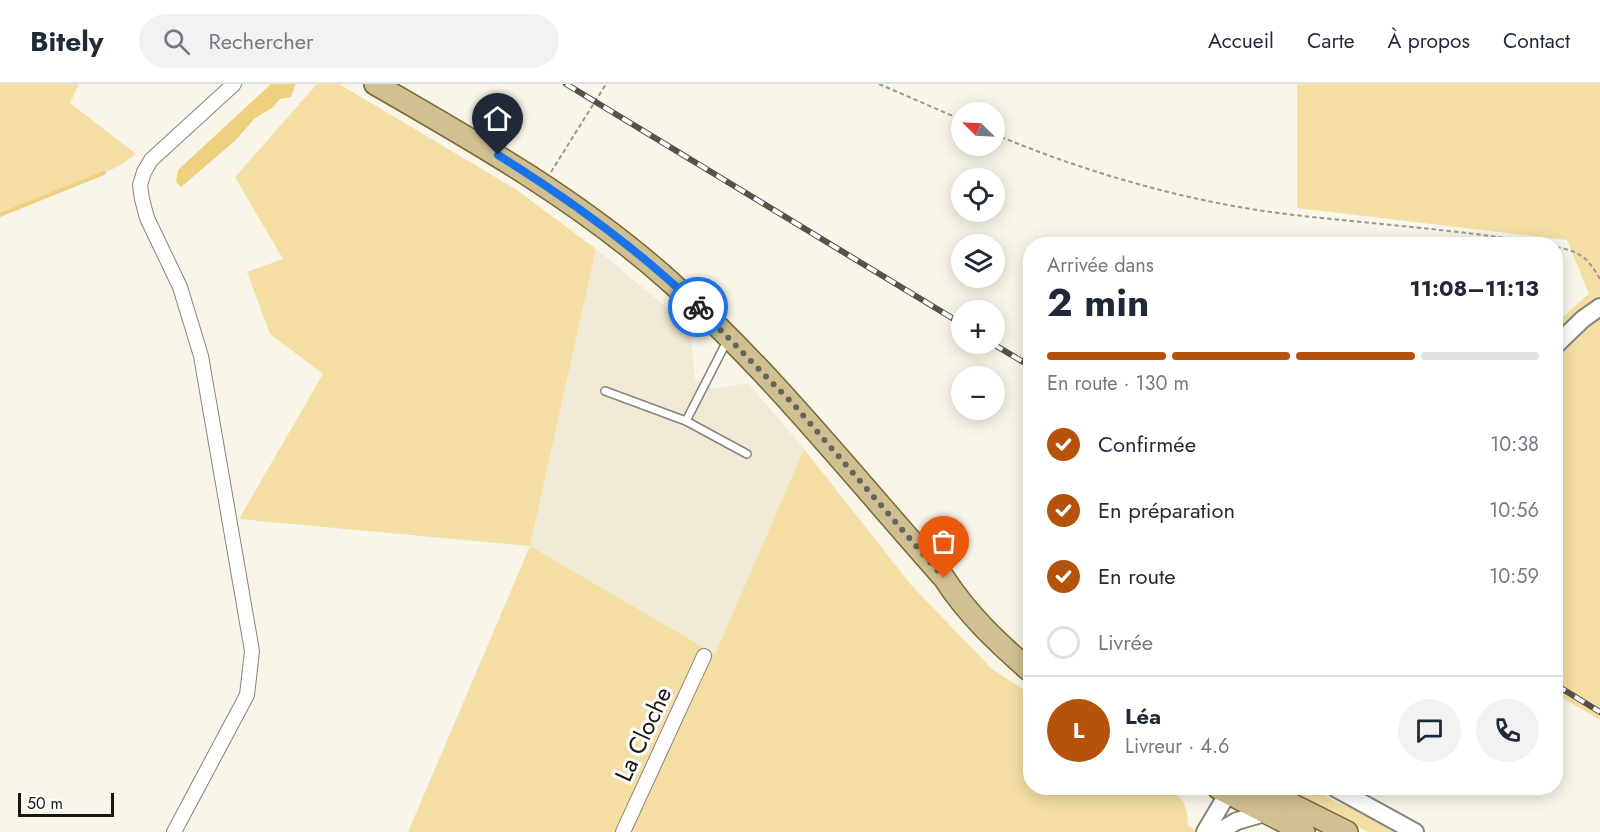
<!DOCTYPE html>
<html lang="fr">
<meta charset="utf-8">
<style>
body{margin:0;font-family:Jost,sans-serif;background:#f2f2f3;color:#1f2937;height:100vh;display:flex;flex-direction:column;font-size:22px;white-space:nowrap}
*{box-sizing:border-box;margin:0}
p{font-size:20px;color:#747a83}
.icon{flex:none;width:33px;height:33px;fill:none;stroke:currentColor;stroke-width:2;stroke-linecap:round;stroke-linejoin:round}
.map{position:relative;flex:1;overflow:hidden}
.drawer{position:absolute;left:1023px;top:153px;width:540px;height:558px;display:flex;flex-direction:column;background:#fff;border-radius:24px;box-shadow:0 3px 15px #0003}
.drawer>*{flex:none}
.needle{width:39px;rotate:294deg}
.controls{position:absolute;left:951px;top:18px;display:grid;gap:12px}
.controls a{display:grid;place-items:center;width:54px;height:54px;border-radius:50%;background:#fff;box-shadow:0 3px 15px #0003;font-size:30px}
.scale{position:absolute;left:18px;bottom:15px;width:96px;box-sizing:border-box;padding-left:6px;border:3px solid #181612;border-top:0;font-size:16px;line-height:21px;white-space:nowrap;color:#181612;-webkit-text-stroke:4px #fff;paint-order:stroke}
.pin{position:absolute;display:grid;place-items:center;width:51px;height:51px;color:#fff;margin:-62px -26px;border-radius:50% 50% 50% 0;rotate:-45deg;box-shadow:0 0 6px #0007}
.pin .icon{rotate:45deg}
.courier{position:absolute;display:grid;place-items:center;width:60px;height:60px;margin:-30px;border:4px solid #1a73e8;border-radius:50%;background:#fff;color:#222;box-shadow:0 2px 8px #0007}
.summary em{font-style:normal;font-weight:700}
.summary div{display:flex;flex-direction:column-reverse}
.summary{display:flex;align-items:center;justify-content:space-between;height:102px;padding:0 24px}
h1{font-size:39px;font-weight:700;line-height:45px}
.bar{display:grid;grid-template-columns:repeat(4,1fr);gap:9px 6px;align-content:center;height:72px;padding:0 24px}
.bar i{height:8px;border-radius:4px;background:#e0e1e3}
.bar .active{background:#b45309}
.bar p{grid-column:span 4}
.line{display:flex;align-items:center;gap:15px;padding:0 24px;border-top:2px solid #e0e1e3}
.line div{flex:1}
.round{display:grid;place-items:center;flex:none;width:63px;height:63px;border-radius:32px;background:#f2f2f3}
ol{padding:0 24px;list-style:none}
li{display:flex;align-items:center;gap:18px;height:66px}
li p{margin-inline-start:auto}
li .icon{padding:6px;border-radius:50%;background:#b45309;color:#fff;stroke-width:4}
li:last-child{color:#747a83}
li i{width:33px;height:33px;border:3px solid #e0e1e3;border-radius:50%}
header{display:flex;align-items:center;gap:36px;box-sizing:border-box;height:84px;padding:0 30px;background:#fff;border-bottom:2px solid #e0e1e3}
header strong{font-size:28px}
nav{display:flex;gap:33px;margin-inline-start:auto;font-size:21px}
.search{width:420px;height:54px;background:#f2f2f3;display:flex;align-items:center;gap:15px;box-sizing:border-box;padding:0 21px;border-radius:33px;color:#747a83;font-size:22px}
.map>svg:first-child{display:block}
.built{fill:#f0e9d5}
.green{fill:#f4dea4}
.water{fill:#eed07e}
.lines{fill:none;stroke-linecap:round;stroke-linejoin:round}
.stream{stroke:#eed07e;stroke-width:4}
.service-casing{stroke:#888479;stroke-width:10}
.minor-casing{stroke:#888479;stroke-width:16}
.tertiary-casing{stroke:#888479;stroke-width:20}
.primary-casing{stroke:#7a6835;stroke-width:24}
.path{stroke:#9c9990;stroke-width:2;stroke-dasharray:4.5 3;stroke-linecap:butt}
.service{stroke:#fff;stroke-width:7}
.minor{stroke:#fff;stroke-width:14}
.tertiary{stroke:#fff;stroke-width:16}
.primary{stroke:#cfbf91;stroke-width:21}
.rail-casing{stroke:#54524b;stroke-width:6}
.rail{stroke:#fff;stroke-width:4;stroke-dasharray:11;stroke-linecap:butt}
.done{stroke:#67645d;stroke-width:6;stroke-dasharray:0 10.8}
.route{stroke:#1a73e8;stroke-width:8}
.labels{text-anchor:middle;dominant-baseline:central;stroke-width:6;stroke-linejoin:round;paint-order:stroke}
.street-label{font-size:24px;fill:#181612;stroke:#fff}
</style>
<header>
<strong>Bitely</strong>
<div class="search"><svg class="icon" aria-label="search" viewBox="0 0 24 24"><circle cx="10" cy="10" r="6"/><path d="M15 15l6 6"/></svg>Rechercher</div>
<nav><a>Accueil</a><a>Carte</a><a>À propos</a><a>Contact</a></nav>
</header>
<div class="map">
<svg width="1600" height="748" viewBox="0 0 1600 748">
<rect width="100%" height="100%" fill="#f9f5e8"/>
<polygon class="built" points="596,165 690,243 695,295 714,305 748,299 804,365 715,570 530,462"/>
<g class="green">
<polygon points="0,0 79,0 70,19 136,70 119,82 104,89 0,131"/>
<path d="M317,0H339L517,106L596,165L530,462L715,570L804,365L912,502L992,585L1030,610V704H1167C1184,714 1187,721 1188,741L1197,748H408L530,462L239,435L323,290L270,250L247,188L283,175L235,93Z"/>
<polygon points="1297,0 1600,0 1600,636 1556,610 1556,239 1589,210 1567,156 1297,124"/>
<polygon points="1281,704 1315,704 1334,717 1369,731 1400,748 1368,748"/>
</g>
<polygon class="water" points="271,0 296,0 291,13 280,15 272,24 255,34 236,56 181,103 176,98 178,86"/>
<g class="lines">
<polyline class="stream" points="0,131 104,89"/>
<defs>
<g id="service">
<polyline points="605,307 686,337 747,370"/>
<polyline points="686,337 728,255"/>
</g>
<g id="minor">
<polyline points="174,748 247,611 252,567 201,272 180,203 147,134 142,115 140,101 144,88 151,76 234,0"/>
<polyline points="623,748 704,572"/>
</g>
<g id="tertiary">
<polyline points="1556,261 1583,235 1600,223"/>
<polyline points="1335,704 1415,748"/>
<polyline points="1205,748 1228,709 1235,704"/>
<polyline points="1218,748 1237,737 1265,729"/>
</g>
<g id="primary">
<path d="M375,0C476,58 578,116 666,194C770,286 852,391 944,494C968,531 997,558 1030,587"/>
<polyline points="1218,704 1304,748"/>
<polyline points="1259,704 1347,748"/>
</g>
</defs>
<use href="#service" class="service-casing"/>
<use href="#minor" class="minor-casing"/>
<use href="#tertiary" class="tertiary-casing"/>
<use href="#primary" class="primary-casing"/>
<g class="path">
<polyline points="879,0 962,36"/>
<path d="M994,50C1085,88 1181,116 1278,129C1367,140 1456,145 1544,160"/>
<polyline points="551,88 606,0"/>
<path d="M1556,163C1581,168 1587,173 1600,195"/>
</g>
<use href="#service" class="service"/>
<use href="#minor" class="minor"/>
<use href="#tertiary" class="tertiary"/>
<use href="#primary" class="primary"/>
<defs>
<g id="rail">
<polyline points="566,0 962,240"/>
<polyline points="993,260 1030,282"/>
<polyline points="1556,601 1600,628"/>
</g>
</defs>
<use href="#rail" class="rail-casing"/>
<use href="#rail" class="rail"/>
</g>
<g class="lines">
<polyline class="done" points="698,223 795,322 944,494"/>
<path class="route" d="M498,71C569,115 638,165 698,223"/>
</g>
<g class="labels">
<g class="street-label">
<text transform="translate(643 650) rotate(-65)">La Cloche</text>
</g>
</g>
</svg>
<div class="controls">
<a><svg class="needle" viewBox="-14 -14 28 28"><path d="M0-13l5 13h-10z" fill="#e53935"/><path d="M0 13l5-13h-10z" fill="#747a83"/></svg></a>
<a><svg class="icon" aria-label="locate" viewBox="0 0 24 24"><circle cx="12" cy="12" r="6"/><path d="M12 2v4M12 18v4M2 12h4M18 12h4"/></svg></a>
<a><svg class="icon" aria-label="layers" viewBox="0 0 24 24"><path d="M12 4l9 5-9 5-9-5zM3 14l9 5 9-5"/></svg></a>
<a>+</a>
<a>−</a>
</div>
<div class="scale">50 m</div>
<div class="pin" style="left:944px;top:494px;background:#ea580c"><svg class="icon" aria-label="bag" viewBox="0 0 24 24"><path d="M5 8h14l-1 12H6zM9 8a3 3 0 0 1 6 0"/></svg></div>
<div class="pin" style="left:498px;top:71px;background:#1f2937"><svg class="icon" aria-label="home" viewBox="0 0 24 24"><path d="M3 11l9-7 9 7M6 9v11h12V9"/></svg></div>
<div class="courier" style="left:698px;top:223px"><svg class="icon" aria-label="bike" viewBox="0 0 24 24"><circle cx="6" cy="16" r="4"/><circle cx="18" cy="16" r="4"/><path d="M6 16l4-8h5l3 8M10 8l3 8H6M13 5h3"/></svg></div>
<section class="drawer">
<div class="summary"><div><h1>2 min</h1><p>Arrivée dans</p></div><em>11:08–11:13</em></div>
<div class="bar"><i class="active"></i><i class="active"></i><i class="active"></i><i></i><p>En route · 130 m</p></div>
<ol>
<li><svg class="icon" aria-label="check" viewBox="0 0 24 24"><path d="M5 12l5 5 9-10"/></svg>Confirmée<p>10:38</p></li>
<li><svg class="icon" aria-label="check" viewBox="0 0 24 24"><path d="M5 12l5 5 9-10"/></svg>En préparation<p>10:56</p></li>
<li><svg class="icon" aria-label="check" viewBox="0 0 24 24"><path d="M5 12l5 5 9-10"/></svg>En route<p>10:59</p></li>
<li><i></i>Livrée</li>
</ol>
<div class="line" style="height:108px"><b class="round" style="background:#b45309;color:#fff">L</b><div><b>Léa</b><p>Livreur · 4.6</p></div><a class="round"><svg class="icon" aria-label="chat" viewBox="0 0 24 24"><path d="M4 5h16v11H9l-5 4z"/></svg></a><a class="round"><svg class="icon" aria-label="phone" viewBox="0 0 24 24"><path d="M5 4h4l2 5-3 2q2 4 5 5l2-3 5 2v4C11 20 4 13 5 4z"/></svg></a></div>
</section>
</div>
